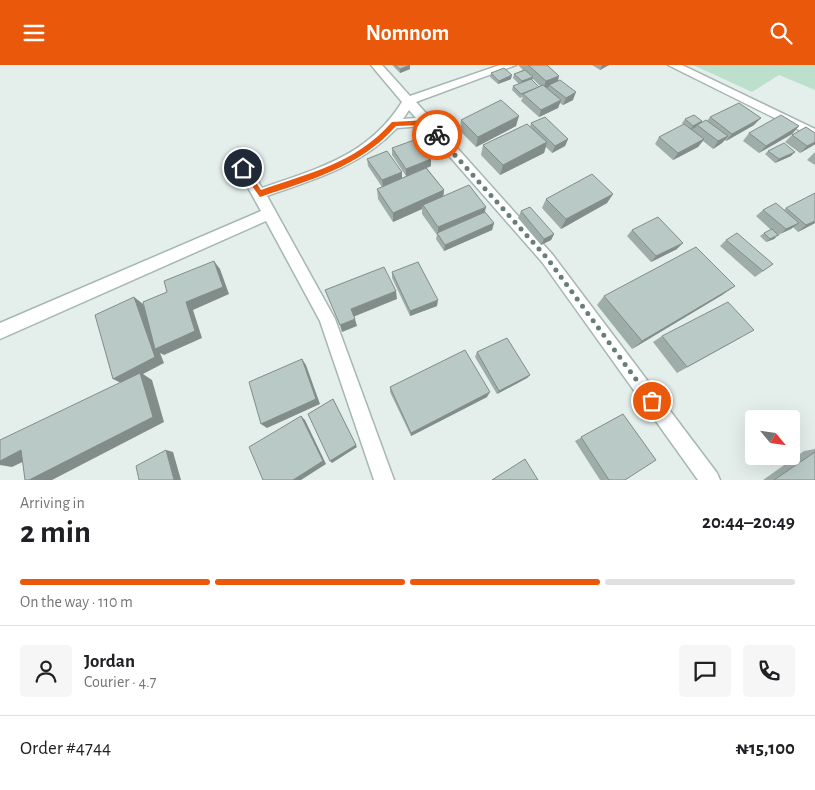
<!DOCTYPE html>
<meta charset="utf-8">
<style>
body{margin:0;font-family:"Alegreya Sans",sans-serif;background:#f6f6f6;color:#202124;height:100vh;display:flex;flex-direction:column;font-size:19px;white-space:nowrap}
*{box-sizing:border-box;margin:0}
p{font-size:16px;color:#757577}
.icon{flex:none;width:28px;height:28px;fill:none;stroke:currentColor;stroke-width:2;stroke-linecap:round;stroke-linejoin:round}
.map{position:relative;height:415px;overflow:hidden}
.sheet{display:flex;flex-direction:column;background:#fff;flex:1}
.sheet>*{flex:none}
.needle{width:32px;rotate:119deg}
.controls{position:absolute;left:745px;top:345px;display:grid;gap:10px}
.controls a{display:grid;place-items:center;width:55px;height:55px;border-radius:5px;background:#fff;box-shadow:0 5px 20px #0002;font-size:25px}
.pin{position:absolute;display:grid;place-items:center;width:42px;height:42px;color:#fff;margin:-21px;border:2px solid #fff;border-radius:50%;box-shadow:0 1px 5px #0007}
.courier{position:absolute;display:grid;place-items:center;width:50px;height:50px;margin:-25px;border:4px solid #ea580c;border-radius:50%;background:#fff;color:#222;box-shadow:0 1px 6px #0007}
.head em{font-style:normal;font-weight:700}
.head div{display:flex;flex-direction:column-reverse}
.head{display:flex;align-items:center;justify-content:space-between;height:85px;padding:0 20px}
h1{font-size:32px;font-weight:700;line-height:38px}
.bar{display:grid;grid-template-columns:repeat(4,1fr);gap:8px 5px;align-content:center;height:60px;padding:0 20px}
.bar i{height:6px;border-radius:4px;background:#e0e0e0}
.bar .active{background:#ea580c}
.bar p{grid-column:span 4}
.line{display:flex;align-items:center;gap:12px;padding:0 20px;border-top:1px solid #e0e0e0}
.line div{flex:1}
.round{display:grid;place-items:center;flex:none;width:52px;height:52px;border-radius:5px;background:#f6f6f6}
header{display:flex;justify-content:space-between;align-items:center;height:65px;padding:0 20px;background:#ea580c;color:#fff;font-size:22px;font-weight:700}
.map>svg:first-child{display:block}
.green{fill:#bde0cc}
.lines{fill:none;stroke-linecap:round;stroke-linejoin:round}
.minor-casing{stroke:#a6b7b3;stroke-width:3}
.minor{fill:#fff;fill-rule:evenodd}
.wall{fill:#9fada9;fill-rule:evenodd}
.shaded-wall{fill:#828d8a}
.building{fill:#b9c9c5;stroke:#828d8a}
.route{fill:#ea580c}
.done{stroke:#677e7a;stroke-width:5;stroke-dasharray:0 9}
</style>
<header><svg class="icon" aria-label="menu" viewBox="0 0 24 24"><path d="M4 6h16M4 12h16M4 18h16"/></svg>Nomnom<svg class="icon" aria-label="search" viewBox="0 0 24 24"><circle cx="10" cy="10" r="6"/><path d="M15 15l6 6"/></svg></header>
<div class="map">
<svg width="815" height="415" viewBox="0 0 815 415">
<rect width="100%" height="100%" fill="#e4eeeb"/>
<polygon class="green" points="693,0 815,0 815,25 779,10 752,27"/>
<g class="lines">
<defs>
<g id="minor">
<path d="M371,0H382L410,31L500,0H516L416,37L552,189L717,408L720,415H698L542,197L423,61L397,63C361,101 316,114 267,131L335,254L394,415H374L320,256L266,156L0,274V258L261,146L237,103L238,100H248L262,123C319,103 368,91 402,37ZM409,45L416,53L403,54Z"/>
<polygon points="668,0 682,0 815,64 815,73"/>
</g>
</defs>
<use href="#minor" class="minor-casing"/>
<use href="#minor" class="minor"/>
</g>
<g class="wall">
<polygon points="392,0 409,0 410,4 400,8"/>
<path d="M519,0H547L559,11L558,16L573,35L563,40L560,38L558,43L539,52L521,36L523,32L520,33L512,25L513,21L519,19L513,13L514,9L523,5L519,1ZM532,13L540,21L539,22L532,15Z"/>
<polygon points="592,0 609,0 600,5"/>
<polygon points="491,8 511,14 498,19 490,12"/>
<polygon points="710,52 754,60 726,76 725,75 722,78 713,84 703,76 698,82 673,95 655,79 659,72 684,60 682,58 685,54 702,56 701,58 707,56"/>
<polygon points="461,55 516,61 476,82 460,66"/>
<polygon points="531,58 568,74 565,81 552,88 546,82 544,88 500,110 481,90 483,80 530,62"/>
<polygon points="799,61 792,69 759,88 743,76 749,68"/>
<polygon points="815,68 815,79 800,88 785,77 792,70"/>
<polygon points="392,83 431,94 431,101 427,103 444,125 443,131 484,147 494,158 492,165 444,186 436,174 437,170 422,149 422,144 393,157 378,134 377,124 382,122 368,101 367,94 402,113 406,111 392,90"/>
<polygon points="768,86 791,91 775,98 765,89"/>
<polygon points="815,87 815,100 807,95"/>
<polygon points="613,129 607,138 561,164 542,143 546,134"/>
<polygon points="786,143 815,158 798,167 793,162 778,170 774,174 766,177 760,171 764,168 771,165 756,151 763,145 784,145"/>
<polygon points="521,146 554,169 551,175 541,180 518,153"/>
<polygon points="632,165 677,184 651,197 627,171"/>
<polygon points="726,175 773,199 755,212 720,181"/>
<polygon points="392,207 437,241 410,251 392,213"/>
<polygon points="735,221 722,230 632,284 597,240 604,231"/>
<polygon points="662,271 742,272 677,308 653,277"/>
<polygon points="477,287 530,310 527,313 497,329 475,292"/>
<polygon points="390,322 487,332 411,371 390,327"/>
<polygon points="623,349 625,415 600,415 575,376"/>
<polygon points="815,383 815,415 763,415 804,386 815,384 814,384"/>
</g>
<g class="shaded-wall">
<polygon points="410,0 410,4 400,8 400,4"/>
<polygon points="602,0 609,0 600,5"/>
<polygon points="512,10 511,14 498,19 499,16"/>
<polygon points="559,11 557,18 549,20 549,22 543,24 546,16"/>
<polygon points="533,12 532,16 521,20 522,16"/>
<polygon points="576,27 573,35 563,40 566,33"/>
<polygon points="561,35 558,43 539,52 541,45"/>
<polygon points="519,51 516,61 476,82 478,72"/>
<polygon points="761,53 754,60 726,76 732,69"/>
<polygon points="702,56 699,60 697,60 696,62 690,65 693,61"/>
<polygon points="799,61 792,69 759,88 766,81"/>
<polygon points="728,71 722,78 713,84 718,76"/>
<polygon points="568,74 565,81 552,88 555,81"/>
<polygon points="704,74 698,82 673,95 678,88"/>
<polygon points="547,77 544,88 500,110 503,100"/>
<polygon points="815,77 815,79 814,80 800,88 807,81"/>
<polygon points="795,87 791,91 775,98 779,94"/>
<polygon points="431,94 431,101 406,111 406,104"/>
<polygon points="402,107 402,114 383,122 382,115"/>
<polygon points="444,125 443,134 423,140 422,144 393,157 393,148"/>
<polygon points="613,129 607,138 561,164 566,154"/>
<polygon points="486,142 484,151 438,169 438,162"/>
<polygon points="815,156 815,158 798,167 806,160"/>
<polygon points="494,158 492,165 444,186 445,180"/>
<polygon points="799,158 791,164 778,170 774,174 766,177 770,174 778,171 786,164"/>
<polygon points="554,169 551,175 541,180 544,174"/>
<polygon points="683,178 677,184 651,197 656,191"/>
<polygon points="214,196 220,204 229,229 193,245 202,273 164,290 160,288 164,298 143,309 152,315 164,357 52,415 29,415 123,319 113,314 134,232 143,239 158,283 186,237"/>
<polygon points="735,221 722,230 632,284 642,276"/>
<polygon points="396,226 397,234 353,252 351,244"/>
<polygon points="438,235 437,241 410,251 410,246"/>
<polygon points="355,254 357,261 342,267 340,260"/>
<polygon points="302,294 306,300 320,339 267,363 261,359"/>
<polygon points="530,310 527,313 497,329 499,326"/>
<polygon points="490,327 487,332 411,371 411,368"/>
<polygon points="333,334 357,382 332,398 330,396"/>
<polygon points="301,351 305,355 326,399 301,415 293,415"/>
<polygon points="21,385 39,389 12,402 0,400 0,396"/>
<polygon points="166,385 173,387 181,415 174,415"/>
</g>
<g class="building">
<polygon points="395,0 410,0 400,4"/>
<polygon points="528,0 547,0 559,11 546,16"/>
<polygon points="504,3 512,10 499,16 491,8"/>
<polygon points="525,5 533,12 522,16 514,9"/>
<polygon points="531,14 539,22 521,29 513,21"/>
<polygon points="560,15 576,27 566,33 549,20"/>
<polygon points="543,20 561,35 541,45 523,29"/>
<polygon points="501,35 519,51 478,72 461,55"/>
<polygon points="739,38 761,53 732,69 710,52"/>
<polygon points="694,50 702,56 693,61 685,54"/>
<polygon points="781,50 799,61 766,81 749,68"/>
<polygon points="545,52 568,74 555,81 531,58"/>
<polygon points="706,55 728,71 718,76 697,60"/>
<polygon points="527,59 547,77 503,100 483,80"/>
<polygon points="684,59 704,74 678,88 659,72"/>
<polygon points="806,62 815,68 815,77 807,81 792,70"/>
<polygon points="417,74 431,94 406,104 392,83"/>
<polygon points="784,78 795,87 779,94 768,86"/>
<polygon points="387,86 402,107 382,115 367,94"/>
<polygon points="426,103 444,125 393,148 377,124"/>
<polygon points="592,109 613,129 566,154 546,134"/>
<polygon points="469,120 486,142 438,162 423,140"/>
<polygon points="815,128 815,156 806,160 786,143"/>
<polygon points="776,138 799,158 786,164 763,145"/>
<polygon points="530,142 554,169 544,174 521,146"/>
<polygon points="485,147 494,158 445,180 437,168"/>
<polygon points="658,152 683,178 656,191 632,165"/>
<polygon points="772,164 778,170 770,174 764,168"/>
<polygon points="737,168 773,199 763,206 726,175"/>
<polygon points="696,182 735,221 642,276 604,231"/>
<polygon points="214,196 223,222 186,237 195,266 155,284 143,237 167,227 164,216"/>
<polygon points="418,197 438,235 410,246 392,207"/>
<polygon points="384,202 396,226 351,244 355,254 340,260 325,225"/>
<polygon points="134,232 155,292 113,314 95,250"/>
<polygon points="728,237 754,265 687,302 662,271"/>
<polygon points="507,273 530,310 499,326 477,287"/>
<polygon points="465,285 490,327 411,368 390,322"/>
<polygon points="302,294 316,334 261,359 249,317"/>
<polygon points="140,308 153,352 29,415 25,415 21,385 0,396 0,375"/>
<polygon points="333,334 356,380 330,396 308,349"/>
<polygon points="623,349 656,395 625,415 609,415 581,372"/>
<polygon points="301,351 323,396 293,415 263,415 249,382"/>
<polygon points="166,385 174,415 139,415 136,401"/>
<polygon points="815,387 815,415 774,415"/>
<polygon points="525,394 538,415 492,415"/>
</g>
<path class="route" d="M427,55L440,68V71H435L425,60L396,61C360,102 310,115 260,132L239,103L245,101L261,125C311,107 355,99 392,57Z"/>
<g class="lines">
<polyline class="done" points="437,70 547,193 652,336"/>
</g>
</svg>
<div class="controls">
<a><svg class="needle" viewBox="-14 -14 28 28"><path d="M0-13l5 13h-10z" fill="#e53935"/><path d="M0 13l5-13h-10z" fill="#757577"/></svg></a>
</div>
<div class="pin" style="left:652px;top:336px;background:#ea580c"><svg class="icon" aria-label="bag" viewBox="0 0 24 24"><path d="M5 8h14l-1 12H6zM9 8a3 3 0 0 1 6 0"/></svg></div>
<div class="pin" style="left:243px;top:103px;background:#1f2937"><svg class="icon" aria-label="home" viewBox="0 0 24 24"><path d="M3 11l9-7 9 7M6 9v11h12V9"/></svg></div>
<div class="courier" style="left:437px;top:70px"><svg class="icon" aria-label="bike" viewBox="0 0 24 24"><circle cx="6" cy="16" r="4"/><circle cx="18" cy="16" r="4"/><path d="M6 16l4-8h5l3 8M10 8l3 8H6M13 5h3"/></svg></div>
</div>
<section class="sheet">
<div class="head"><div><h1>2 min</h1><p>Arriving in</p></div><em>20:44–20:49</em></div>
<div class="bar"><i class="active"></i><i class="active"></i><i class="active"></i><i></i><p>On the way · 110 m</p></div>
<div class="line" style="height:90px"><a class="round"><svg class="icon" aria-label="person" viewBox="0 0 24 24"><circle cx="12" cy="8" r="4"/><path d="M4 21q1-7 8-7t8 7"/></svg></a><div><b>Jordan</b><p>Courier · 4.7</p></div><a class="round"><svg class="icon" aria-label="chat" viewBox="0 0 24 24"><path d="M4 5h16v11H9l-5 4z"/></svg></a><a class="round"><svg class="icon" aria-label="phone" viewBox="0 0 24 24"><path d="M5 4h4l2 5-3 2q2 4 5 5l2-3 5 2v4C11 20 4 13 5 4z"/></svg></a></div>
<div class="line" style="height:65px"><div>Order #4744</div><b>₦15,100</b></div>
</section>
